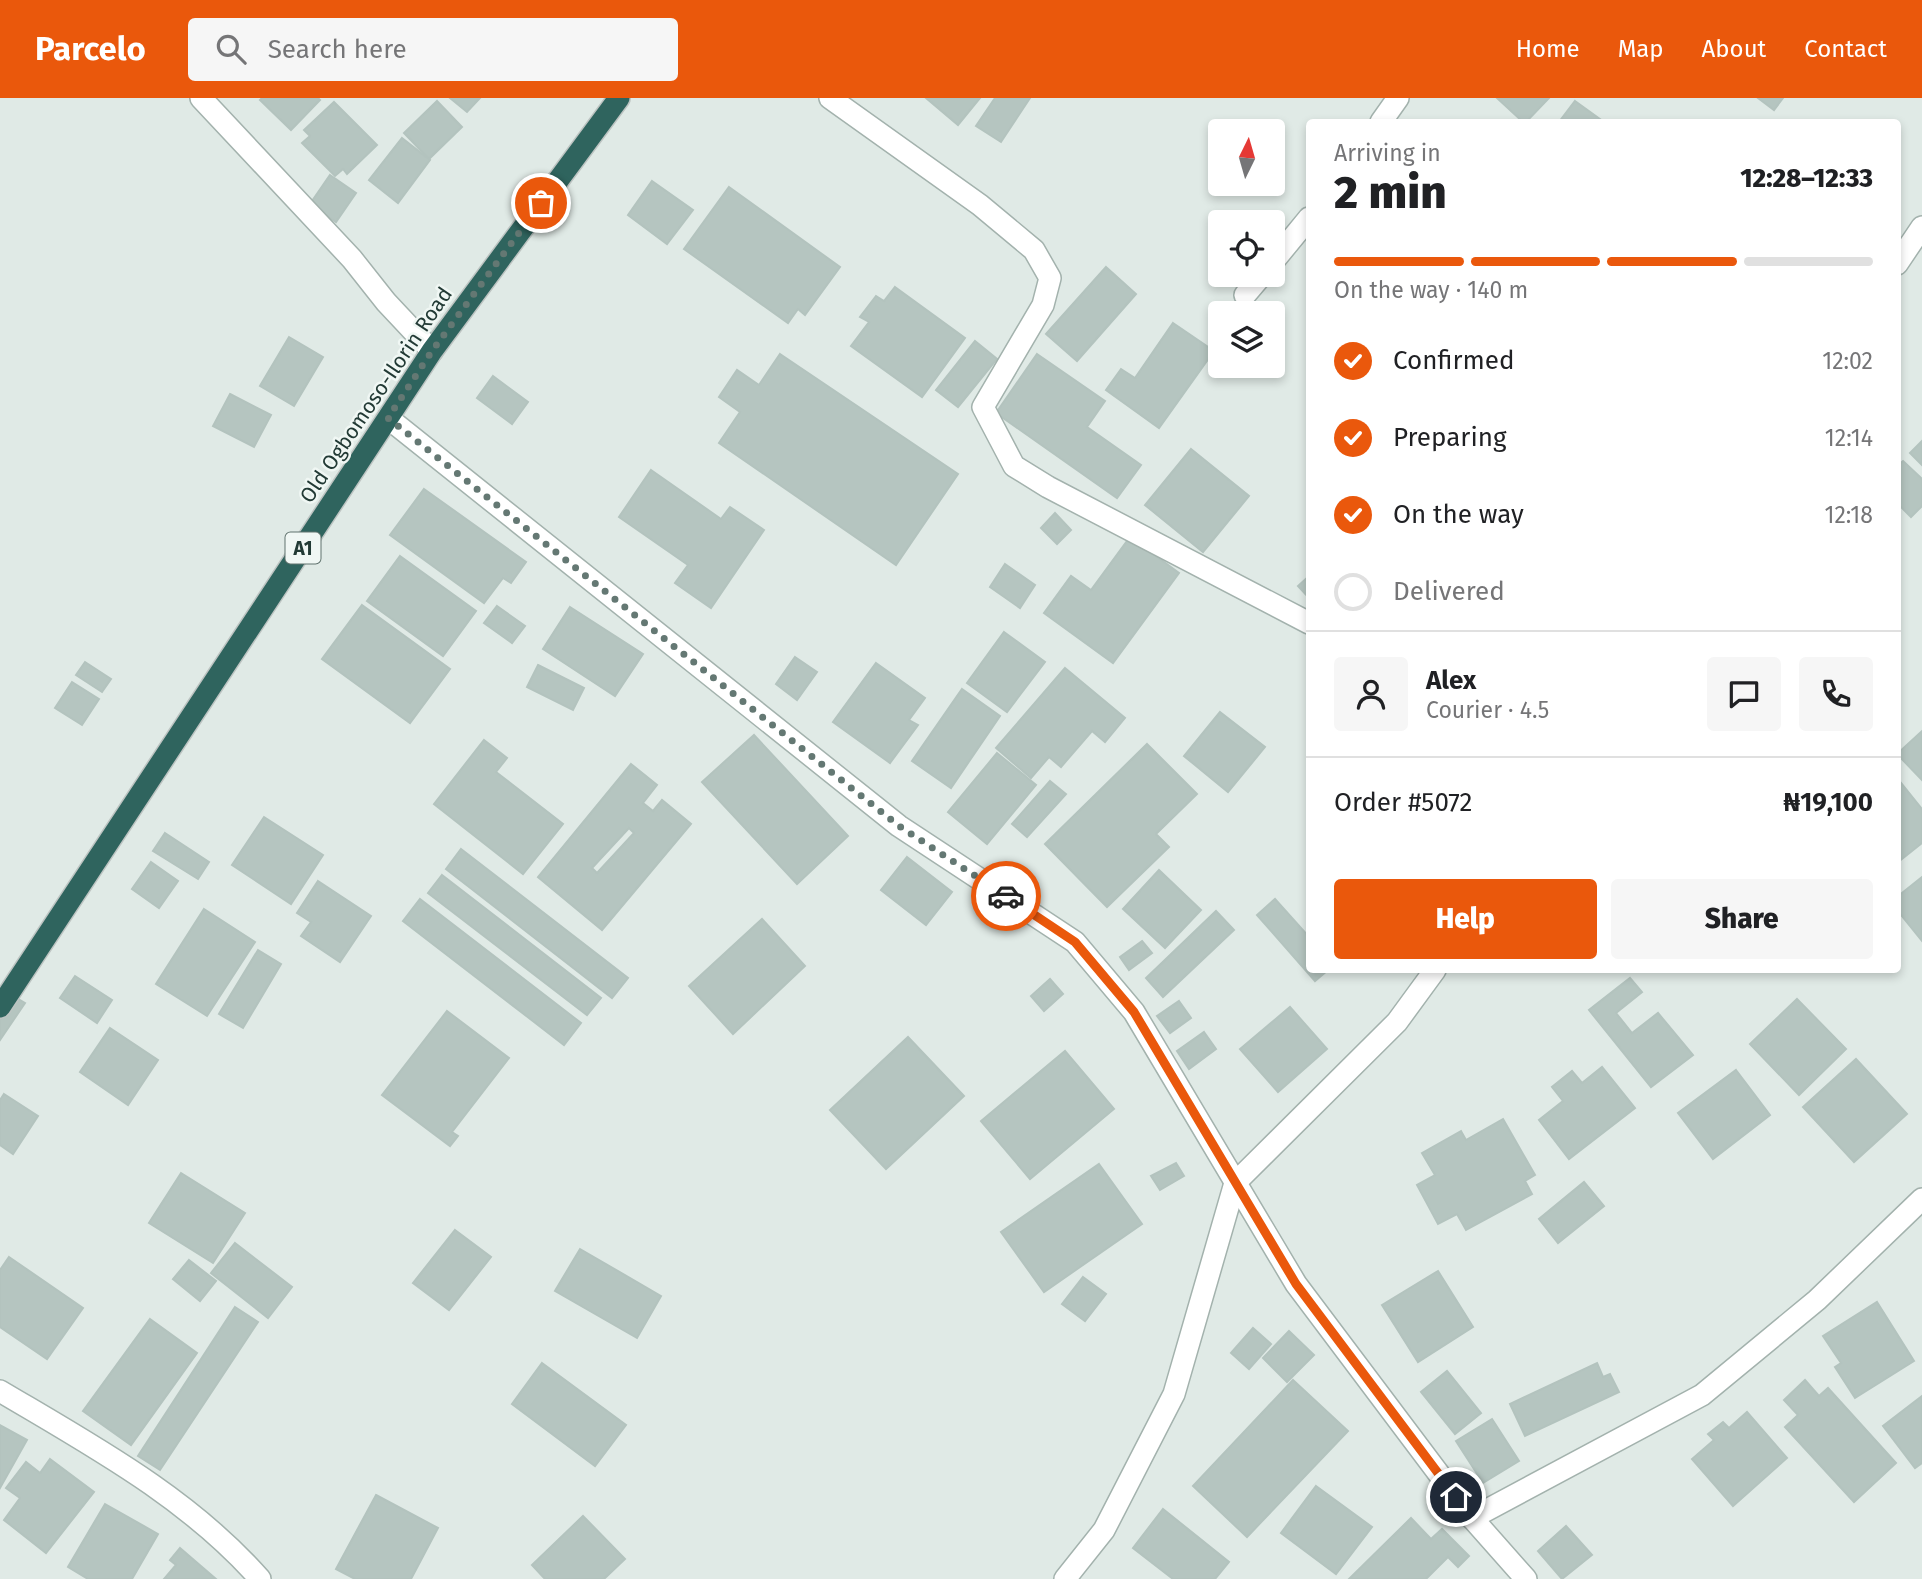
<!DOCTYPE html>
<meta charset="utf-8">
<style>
body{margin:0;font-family:"Fira Sans",sans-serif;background:#f6f6f6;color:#202124;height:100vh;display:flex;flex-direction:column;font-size:26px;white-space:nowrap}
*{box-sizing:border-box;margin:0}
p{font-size:23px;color:#757577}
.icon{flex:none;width:38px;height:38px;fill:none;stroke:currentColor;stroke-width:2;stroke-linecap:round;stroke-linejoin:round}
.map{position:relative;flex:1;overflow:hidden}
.panel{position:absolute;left:1306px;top:21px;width:595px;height:854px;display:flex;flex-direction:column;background:#fff;border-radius:7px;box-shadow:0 4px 10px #0003}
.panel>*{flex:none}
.needle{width:46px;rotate:5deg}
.controls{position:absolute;left:1208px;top:21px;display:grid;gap:14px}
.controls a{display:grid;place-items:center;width:77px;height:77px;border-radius:7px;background:#fff;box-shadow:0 4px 10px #0003;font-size:35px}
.pin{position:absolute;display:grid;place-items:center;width:60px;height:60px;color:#fff;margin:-30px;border:4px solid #fff;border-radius:50%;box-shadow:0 2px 7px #0007}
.courier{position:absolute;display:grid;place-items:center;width:70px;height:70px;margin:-35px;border:5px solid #ea580c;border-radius:50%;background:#fff;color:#222;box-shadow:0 2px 9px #0007}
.summary em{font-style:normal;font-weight:800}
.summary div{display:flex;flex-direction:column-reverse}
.summary{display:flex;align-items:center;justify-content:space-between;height:119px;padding:0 28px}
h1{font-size:46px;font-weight:800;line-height:52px}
.bar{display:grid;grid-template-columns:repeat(4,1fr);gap:10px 7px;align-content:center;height:84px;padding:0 28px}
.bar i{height:9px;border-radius:5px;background:#e0e0e0}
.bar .active{background:#ea580c}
.bar p{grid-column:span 4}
.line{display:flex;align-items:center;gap:18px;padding:0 28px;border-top:2px solid #e0e0e0}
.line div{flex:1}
.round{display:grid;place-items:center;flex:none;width:74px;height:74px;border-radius:7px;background:#f6f6f6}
ol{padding:0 28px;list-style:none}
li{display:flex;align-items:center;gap:21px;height:77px}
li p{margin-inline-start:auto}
li .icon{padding:7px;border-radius:50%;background:#ea580c;color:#fff;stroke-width:4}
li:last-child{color:#757577}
li i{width:38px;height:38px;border:4px solid #e0e0e0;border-radius:50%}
.button{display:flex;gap:14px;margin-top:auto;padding:14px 28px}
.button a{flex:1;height:80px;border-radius:7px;background:#ea580c;color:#fff;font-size:28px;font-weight:800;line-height:80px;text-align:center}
.button a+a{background:#f6f6f6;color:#202124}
header{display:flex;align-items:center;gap:42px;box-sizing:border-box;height:98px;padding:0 35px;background:#ea580c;color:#fff}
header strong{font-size:33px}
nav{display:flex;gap:38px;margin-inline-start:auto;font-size:24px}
.search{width:490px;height:63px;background:#f6f6f6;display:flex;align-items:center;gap:18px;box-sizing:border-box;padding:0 24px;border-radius:7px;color:#757577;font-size:26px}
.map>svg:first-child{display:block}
.building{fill:#b5c5c0;stroke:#b3c3be;stroke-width:2;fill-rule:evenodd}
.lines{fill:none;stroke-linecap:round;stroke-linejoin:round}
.minor-casing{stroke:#a3b2ad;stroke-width:24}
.highway-casing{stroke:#bdc4c2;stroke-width:24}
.minor{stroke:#fff;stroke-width:21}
.highway{stroke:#2f645e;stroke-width:21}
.done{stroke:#647873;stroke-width:7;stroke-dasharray:0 12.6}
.route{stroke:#ea580c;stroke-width:9}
.labels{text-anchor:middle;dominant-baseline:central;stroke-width:5;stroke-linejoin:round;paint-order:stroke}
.shield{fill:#f0f7f4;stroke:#60736e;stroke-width:2}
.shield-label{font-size:19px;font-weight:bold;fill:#223a35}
.street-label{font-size:21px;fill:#223a35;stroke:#f0f7f4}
</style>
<header>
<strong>Parcelo</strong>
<div class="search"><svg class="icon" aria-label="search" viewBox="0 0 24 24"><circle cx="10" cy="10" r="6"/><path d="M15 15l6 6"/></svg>Search here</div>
<nav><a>Home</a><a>Map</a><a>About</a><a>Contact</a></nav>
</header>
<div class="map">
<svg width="1922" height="1481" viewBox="0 0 1922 1481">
<rect width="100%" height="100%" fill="#e0eae6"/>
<g class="building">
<polygon points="262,0 318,0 320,2 291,32 260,2"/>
<polygon points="450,0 480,0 467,14"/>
<polygon points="926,0 980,0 958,27"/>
<polygon points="995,0 1030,0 1001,44 976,28"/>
<polygon points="1497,0 1549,0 1526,24 1523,24"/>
<polygon points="1758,0 1783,0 1774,12"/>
<polygon points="437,3 462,29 429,61 404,35"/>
<polygon points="1575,3 1604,24 1559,24"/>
<polygon points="334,4 377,47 347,76 343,71 335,78 302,45 310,38 304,32"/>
<polygon points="402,40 430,62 398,105 369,82"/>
<polygon points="330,77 356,95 336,124 310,106"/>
<polygon points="652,83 693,112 667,146 628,117"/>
<polygon points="729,89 840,169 805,217 798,211 788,225 684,151"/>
<polygon points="1106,169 1136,196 1077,263 1046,236"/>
<polygon points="895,189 965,240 922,299 851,248 869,224 860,219 876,198 884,203"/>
<polygon points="1173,225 1214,253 1159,330 1106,292 1121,271 1135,280"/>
<polygon points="289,239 323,259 294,308 260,288"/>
<polygon points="975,243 997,261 958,309 936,292"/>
<polygon points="780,256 958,376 896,467 719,345 740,314 719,299 737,272 759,287"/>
<polygon points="1037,256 1105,303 1087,329 1141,367 1117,400 996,315"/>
<polygon points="493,278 528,304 512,326 477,300"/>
<polygon points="230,296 271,317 254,349 213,328"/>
<polygon points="1922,343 1922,367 1910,355"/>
<polygon points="1191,351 1249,398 1203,454 1145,407"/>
<polygon points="1903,363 1922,381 1922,408 1911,419 1897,405 1897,368"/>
<polygon points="651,372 721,421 730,409 764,432 711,510 675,485 688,467 619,419"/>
<polygon points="424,391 526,464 511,485 503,480 484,505 390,437"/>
<polygon points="1055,415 1071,432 1057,446 1041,430"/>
<polygon points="1130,439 1179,475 1113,565 1044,515 1071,478 1091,492"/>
<polygon points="400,458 476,513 443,558 367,503"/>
<polygon points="1005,466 1035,487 1020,510 990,489"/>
<polygon points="1309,478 1309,500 1298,488"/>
<polygon points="362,507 450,571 410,625 322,561"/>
<polygon points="497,508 525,528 512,545 484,525"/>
<polygon points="570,509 643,556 615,598 543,551"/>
<polygon points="1004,534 1045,564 1007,614 967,585"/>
<polygon points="795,559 817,574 797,602 776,586"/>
<polygon points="85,564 111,581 102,594 76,577"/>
<polygon points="876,565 925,600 909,622 918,627 890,665 833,624"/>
<polygon points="538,567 584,590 573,612 527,589"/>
<polygon points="1065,570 1125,620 1105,644 1092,633 1061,669 1049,659 1031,680 996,650"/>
<polygon points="72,584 99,601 82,627 55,610"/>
<polygon points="962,591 1000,618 951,690 912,663"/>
<polygon points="1220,614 1265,649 1228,694 1184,658"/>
<polygon points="1922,633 1922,682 1897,656"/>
<polygon points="754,637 848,738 797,786 702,684"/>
<polygon points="484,642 507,660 496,674 563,726 523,776 434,706"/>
<polygon points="1147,646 1197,696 1156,736 1169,749 1107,809 1045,746"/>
<polygon points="997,655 1036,687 987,746 948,714"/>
<path d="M631,666L657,687L643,705L653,713L662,702L691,726L602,832L538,779ZM629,730L634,735L597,775L592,770Z"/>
<polygon points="1897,680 1922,711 1922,745 1897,765"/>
<polygon points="1050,683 1066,696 1027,739 1012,726"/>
<polygon points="264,719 323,757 291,806 232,767"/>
<polygon points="165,735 209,764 198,781 153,753"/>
<polygon points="461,751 628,880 612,900 446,771"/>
<polygon points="907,759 952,794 926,827 881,792"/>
<polygon points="151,764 178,783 159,810 132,791"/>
<polygon points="1159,772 1201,812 1165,850 1123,811"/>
<polygon points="442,777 601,900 587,917 428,795"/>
<polygon points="1922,779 1922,843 1897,812 1897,799"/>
<polygon points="318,783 371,818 340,864 301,838 311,824 297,815"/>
<polygon points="420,801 581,925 564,947 403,823"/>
<polygon points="1275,801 1309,839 1309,872 1328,872 1315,883 1257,817"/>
<polygon points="204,811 255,844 207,918 156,886"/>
<polygon points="1216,813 1234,832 1163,899 1146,880"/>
<polygon points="762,821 805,868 733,936 689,888"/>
<polygon points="1142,843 1152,855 1129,872 1120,859"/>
<polygon points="258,852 281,866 243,930 219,916"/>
<polygon points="75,878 112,902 97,925 60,900"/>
<polygon points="1630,880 1642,894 1616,915 1632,935 1658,915 1693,957 1651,989 1589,912"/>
<polygon points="1050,881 1063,896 1044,913 1031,898"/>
<polygon points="15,899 25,905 0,942 0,922"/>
<polygon points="1797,901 1846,951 1799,997 1750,946"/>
<polygon points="1179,903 1191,920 1170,935 1157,918"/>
<polygon points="1290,909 1327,951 1278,994 1240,951"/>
<polygon points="447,913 509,960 452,1034 458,1038 450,1048 382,997"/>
<polygon points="110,930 158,962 128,1007 80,974"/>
<polygon points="1204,934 1216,951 1189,971 1177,953"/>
<polygon points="908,939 964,998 886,1071 830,1012"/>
<polygon points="1065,953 1114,1011 1030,1081 981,1023"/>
<polygon points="1856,961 1907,1016 1854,1064 1803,1009"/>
<polygon points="1602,969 1635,1010 1569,1061 1539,1022 1563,1003 1552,989 1572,973 1582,985"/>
<polygon points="1736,972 1770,1017 1713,1061 1678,1015"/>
<polygon points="4,996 38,1018 13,1056 0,1047 0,1002"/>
<polygon points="1503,1021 1535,1077 1525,1083 1532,1096 1466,1132 1457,1116 1438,1126 1417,1087 1435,1077 1422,1055 1461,1033 1466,1042"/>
<polygon points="1176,1065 1184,1078 1160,1092 1151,1078"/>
<polygon points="1099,1066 1142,1126 1044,1194 1001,1134"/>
<polygon points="181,1075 245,1115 213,1165 149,1125"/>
<polygon points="1584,1084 1604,1108 1558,1145 1539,1121"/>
<polygon points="455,1132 491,1159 449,1212 413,1185"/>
<polygon points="235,1145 292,1189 268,1220 211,1175"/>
<polygon points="580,1151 661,1198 637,1240 555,1193"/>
<polygon points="9,1159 83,1210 47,1261 0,1229 0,1172"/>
<polygon points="189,1162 216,1183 200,1203 173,1181"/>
<polygon points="1438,1173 1473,1229 1418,1264 1382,1207"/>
<polygon points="1083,1179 1106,1196 1085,1223 1062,1206"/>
<polygon points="1877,1204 1914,1263 1855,1300 1835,1269 1841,1265 1823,1238"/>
<polygon points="235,1209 258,1224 160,1372 138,1358"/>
<polygon points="150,1221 197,1255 131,1347 83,1313"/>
<polygon points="1253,1230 1271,1246 1249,1271 1231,1255"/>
<polygon points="1289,1233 1314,1257 1287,1284 1263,1260"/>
<polygon points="542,1265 626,1327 595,1368 512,1306"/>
<polygon points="1597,1265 1603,1279 1610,1276 1619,1294 1525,1338 1510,1306"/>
<polygon points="1447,1273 1481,1315 1455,1336 1421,1294"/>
<polygon points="1293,1282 1348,1333 1247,1439 1193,1388"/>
<polygon points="1805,1282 1819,1298 1828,1290 1896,1365 1854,1404 1785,1329 1798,1317 1784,1302"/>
<polygon points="1922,1298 1922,1365 1915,1370 1883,1328"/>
<polygon points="1747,1314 1787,1360 1733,1408 1692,1361 1714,1342 1708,1336 1723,1324 1729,1330"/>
<polygon points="1492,1321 1519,1363 1483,1385 1456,1343"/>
<polygon points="0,1327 27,1342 0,1390"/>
<polygon points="50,1361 94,1394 46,1455 4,1422 20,1400 6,1390 26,1364 40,1375"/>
<polygon points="1316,1388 1372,1429 1336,1476 1281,1435"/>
<polygon points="376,1397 438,1430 411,1481 355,1481 336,1471"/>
<polygon points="105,1406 158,1436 132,1481 88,1481 68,1469"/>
<polygon points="1163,1411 1229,1464 1215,1481 1173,1481 1133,1450"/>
<polygon points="583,1418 625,1461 604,1481 545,1481 532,1467"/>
<polygon points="1411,1420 1431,1441 1442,1431 1469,1458 1458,1469 1448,1459 1426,1481 1349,1481"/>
<polygon points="1566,1428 1592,1457 1562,1481 1538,1453"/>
<polygon points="180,1450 216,1481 164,1481 176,1467 170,1462"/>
</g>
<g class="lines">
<defs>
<g id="minor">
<polyline points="201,0 352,161 386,204 432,253"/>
<polyline points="830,0 980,107 1034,152 1050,180 1043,207 983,309 1014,368 1048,389 1309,525"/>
<polyline points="1381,24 1398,0"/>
<polyline points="1272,165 1309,120"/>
<polyline points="1897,166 1922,129"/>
<polyline points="1245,197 1262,177"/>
<polyline points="388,320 899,728 1075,844 1134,914 1296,1186 1472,1420 1526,1481"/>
<path d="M0,1293C91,1347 189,1400 260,1481"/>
<polyline points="1472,1420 1702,1297 1817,1202 1922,1101"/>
<polyline points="1065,1481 1104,1432 1174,1296 1235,1085 1397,924 1435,872"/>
</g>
<polyline id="highway" points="0,909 432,253 619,0"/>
</defs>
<use href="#minor" class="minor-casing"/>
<use href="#highway" class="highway-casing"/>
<use href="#minor" class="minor"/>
<use href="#highway" class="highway"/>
</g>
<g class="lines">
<polyline class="done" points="541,105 432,253 388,320 899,728 1006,798"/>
<polyline class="route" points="1006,798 1075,844 1134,914 1296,1186 1456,1399"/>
</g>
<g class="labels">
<rect class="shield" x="285.5" y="434.5" width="35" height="31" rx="5"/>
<g class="shield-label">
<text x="303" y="450">A1</text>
</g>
<g class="street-label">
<text transform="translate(376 297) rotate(-56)">Old Ogbomoso-Ilorin Road</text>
</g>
</g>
</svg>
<div class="controls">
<a><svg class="needle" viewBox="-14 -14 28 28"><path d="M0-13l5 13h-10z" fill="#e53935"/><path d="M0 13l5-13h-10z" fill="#757577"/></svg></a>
<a><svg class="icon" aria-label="locate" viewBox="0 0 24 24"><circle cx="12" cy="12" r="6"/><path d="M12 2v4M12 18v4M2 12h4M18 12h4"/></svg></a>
<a><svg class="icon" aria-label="layers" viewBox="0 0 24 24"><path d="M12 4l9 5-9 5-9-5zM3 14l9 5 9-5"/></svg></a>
</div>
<div class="pin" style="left:541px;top:105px;background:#ea580c"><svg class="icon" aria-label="bag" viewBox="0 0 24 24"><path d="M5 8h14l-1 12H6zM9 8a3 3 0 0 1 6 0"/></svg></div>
<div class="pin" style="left:1456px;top:1399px;background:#1f2937"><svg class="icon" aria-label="home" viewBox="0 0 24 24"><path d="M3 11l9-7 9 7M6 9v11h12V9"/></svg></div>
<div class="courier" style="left:1006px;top:798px"><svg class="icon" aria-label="car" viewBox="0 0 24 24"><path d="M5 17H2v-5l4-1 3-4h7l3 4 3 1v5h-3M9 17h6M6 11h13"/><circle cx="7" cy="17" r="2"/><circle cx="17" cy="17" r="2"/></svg></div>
<section class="panel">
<div class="summary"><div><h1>2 min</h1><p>Arriving in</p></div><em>12:28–12:33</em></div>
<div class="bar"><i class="active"></i><i class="active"></i><i class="active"></i><i></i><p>On the way · 140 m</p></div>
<ol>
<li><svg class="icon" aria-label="check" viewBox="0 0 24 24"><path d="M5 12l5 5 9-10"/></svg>Confirmed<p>12:02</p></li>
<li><svg class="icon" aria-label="check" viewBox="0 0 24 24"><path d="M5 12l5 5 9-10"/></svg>Preparing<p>12:14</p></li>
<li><svg class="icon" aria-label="check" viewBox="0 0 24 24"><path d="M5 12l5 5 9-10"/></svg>On the way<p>12:18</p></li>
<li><i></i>Delivered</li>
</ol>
<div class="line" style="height:126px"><a class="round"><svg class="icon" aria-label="person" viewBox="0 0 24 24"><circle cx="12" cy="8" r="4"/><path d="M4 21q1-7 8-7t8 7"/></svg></a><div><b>Alex</b><p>Courier · 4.5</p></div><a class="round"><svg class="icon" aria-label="chat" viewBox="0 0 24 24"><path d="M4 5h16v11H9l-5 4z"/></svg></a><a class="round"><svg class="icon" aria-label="phone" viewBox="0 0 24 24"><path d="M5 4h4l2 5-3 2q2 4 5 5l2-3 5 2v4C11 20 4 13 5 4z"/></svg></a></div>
<div class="line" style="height:91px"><div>Order #5072</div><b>₦19,100</b></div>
<div class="button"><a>Help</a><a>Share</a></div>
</section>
</div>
